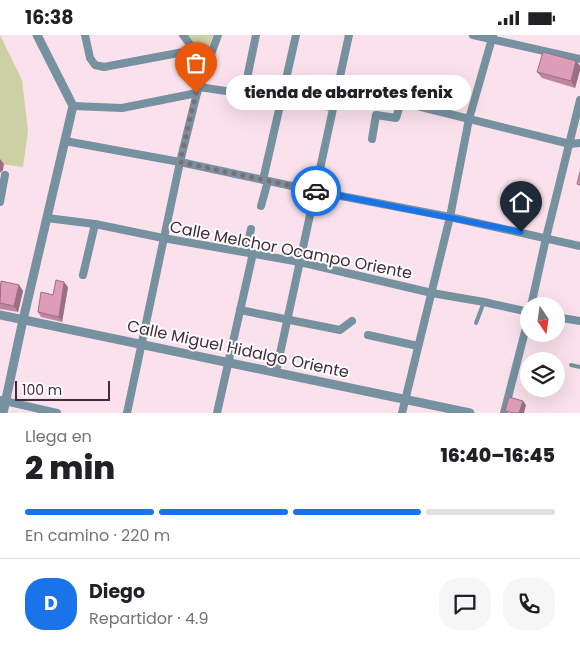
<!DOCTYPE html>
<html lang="es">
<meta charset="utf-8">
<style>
body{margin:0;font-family:Poppins,sans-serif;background:#f6f6f6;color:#202124;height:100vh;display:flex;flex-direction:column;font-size:19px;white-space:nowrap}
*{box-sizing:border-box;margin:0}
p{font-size:16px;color:#757577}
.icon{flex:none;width:28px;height:28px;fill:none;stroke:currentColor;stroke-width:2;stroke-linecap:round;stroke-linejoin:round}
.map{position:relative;height:378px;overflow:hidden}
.side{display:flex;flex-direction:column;background:#fff;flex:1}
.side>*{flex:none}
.needle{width:32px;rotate:167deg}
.fabs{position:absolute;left:520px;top:262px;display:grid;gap:10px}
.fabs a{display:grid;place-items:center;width:45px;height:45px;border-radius:50%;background:#fff;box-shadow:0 5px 20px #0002;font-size:25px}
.scale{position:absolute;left:15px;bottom:12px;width:95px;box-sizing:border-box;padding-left:5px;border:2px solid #432b36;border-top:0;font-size:14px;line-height:18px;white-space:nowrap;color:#432b36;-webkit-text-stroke:4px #fff;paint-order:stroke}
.pin{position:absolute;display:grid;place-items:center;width:42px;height:42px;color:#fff;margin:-51px -21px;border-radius:50% 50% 50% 0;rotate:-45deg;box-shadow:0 0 5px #0007}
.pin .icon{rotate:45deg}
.courier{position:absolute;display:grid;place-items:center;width:50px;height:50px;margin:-25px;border:4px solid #1a73e8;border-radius:50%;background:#fff;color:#222;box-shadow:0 1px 6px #0007}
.bubble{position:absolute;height:35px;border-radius:18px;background:#fff;box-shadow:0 5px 20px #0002;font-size:16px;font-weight:800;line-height:35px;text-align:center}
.overview em{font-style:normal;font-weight:800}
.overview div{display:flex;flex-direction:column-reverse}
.overview{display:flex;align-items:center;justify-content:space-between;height:85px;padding:0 25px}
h1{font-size:32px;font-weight:800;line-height:38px}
.bar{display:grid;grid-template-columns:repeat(4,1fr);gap:8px 5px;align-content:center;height:60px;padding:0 25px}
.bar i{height:6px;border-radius:4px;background:#e0e0e0}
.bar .current{background:#1a73e8}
.bar p{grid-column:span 4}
.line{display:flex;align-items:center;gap:12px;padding:0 25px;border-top:1px solid #e0e0e0}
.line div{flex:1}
.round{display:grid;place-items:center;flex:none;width:52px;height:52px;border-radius:20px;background:#f6f6f6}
.status{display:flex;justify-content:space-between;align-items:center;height:35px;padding:0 25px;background:#fff;direction:ltr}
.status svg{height:14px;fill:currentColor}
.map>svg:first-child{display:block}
.green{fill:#cdd0a4}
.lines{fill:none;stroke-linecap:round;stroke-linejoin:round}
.service{stroke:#7691a0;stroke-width:4}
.minor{stroke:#7691a0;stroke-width:8}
.tertiary{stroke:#7691a0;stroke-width:9}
.wall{fill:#be879f}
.shaded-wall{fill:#9b6e82}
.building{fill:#dd9db9;stroke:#9b6e82}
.done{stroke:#836b75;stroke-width:5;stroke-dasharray:0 9}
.route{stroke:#1a73e8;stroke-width:6}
.labels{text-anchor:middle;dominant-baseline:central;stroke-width:4;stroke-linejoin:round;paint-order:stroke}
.street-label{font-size:16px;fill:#432b36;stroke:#fff}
</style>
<div class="status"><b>16:38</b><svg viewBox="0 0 49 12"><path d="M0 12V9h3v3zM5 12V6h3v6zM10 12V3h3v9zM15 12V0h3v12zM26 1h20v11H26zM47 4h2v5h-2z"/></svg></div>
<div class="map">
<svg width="580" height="378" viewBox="0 0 580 378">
<rect width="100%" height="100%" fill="#fae1eb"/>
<g class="green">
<polygon points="0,0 22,45 28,96 23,132 0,129"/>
<polygon points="185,0 213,0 201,36 197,14"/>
</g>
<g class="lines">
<g class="service">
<polyline points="476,288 484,267"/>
<polyline points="571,330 580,332"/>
</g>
<g class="minor">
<polyline points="85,0 90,23 95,30 104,32 194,15"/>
<polyline points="183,0 194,15 199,50"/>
<polyline points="473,0 580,24"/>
<polyline points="199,52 332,72"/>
<polyline points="337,53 401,67 570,109 580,108"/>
<polyline points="244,58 256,0"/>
<polyline points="73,71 122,73 197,58"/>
<polyline points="372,104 376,80 396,83 401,67"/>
<polyline points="65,106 180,127 315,156 450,182 580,211"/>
<polyline points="263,145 296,0"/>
<polyline points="0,167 5,140"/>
<polyline points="261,171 268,146"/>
<polyline points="47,183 95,189 163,203 300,227 432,258 484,267 529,277"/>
<polyline points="246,217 251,194"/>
<polyline points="83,240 95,189"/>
<polyline points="531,271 546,203 580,65"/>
<polyline points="240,275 340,295 352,286"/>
<polyline points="556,282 580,286"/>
<polyline points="368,300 418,311"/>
<polyline points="276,337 349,0"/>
<polyline points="0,365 57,378"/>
<polyline points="127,378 180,127 197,58 218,0"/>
<polyline points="217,378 253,218"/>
<polyline points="402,378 450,182 469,84 493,0"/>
<polyline points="504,378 529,281"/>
</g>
<g class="tertiary">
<polyline points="0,280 470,378"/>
<polyline points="3,378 23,285 73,71 37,0"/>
</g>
</g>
<g class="wall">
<polygon points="576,26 580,31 580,35 575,53 542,43 537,37"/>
<polygon points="0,248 19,250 23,256 18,277 0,274"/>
<polygon points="68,252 62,287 41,282 38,277 53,260"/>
</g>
<g class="shaded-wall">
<polygon points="576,26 580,31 580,35 575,53 571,46"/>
<polygon points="0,124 4,129 3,135 0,138"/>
<polygon points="64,247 68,252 62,287 59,282"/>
<polygon points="19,250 23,256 18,277 14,271"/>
<polygon points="523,366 526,370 524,378 519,378"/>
</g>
<g class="building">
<polygon points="543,17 576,26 571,46 537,37"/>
<polygon points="580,137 580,150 577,149"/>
<polygon points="56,245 64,247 59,282 38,277 41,257 53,260"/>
<polygon points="1,246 19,250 14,271 0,268"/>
<polygon points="509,362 523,366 519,378 514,378 505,376"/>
</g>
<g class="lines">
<polyline class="done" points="196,58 180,127 316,156"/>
<polyline class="route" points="316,156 521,197"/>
</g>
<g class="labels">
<g class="street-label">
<text transform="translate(291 215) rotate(11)">Calle Melchor Ocampo Oriente</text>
<text transform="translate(238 314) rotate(12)">Calle Miguel Hidalgo Oriente</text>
</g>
</g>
</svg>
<div class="fabs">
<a><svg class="needle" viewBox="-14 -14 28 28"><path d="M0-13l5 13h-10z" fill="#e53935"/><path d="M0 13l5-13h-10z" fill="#757577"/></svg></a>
<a><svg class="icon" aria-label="layers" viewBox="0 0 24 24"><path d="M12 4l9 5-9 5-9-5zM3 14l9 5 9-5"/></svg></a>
</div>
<div class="scale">100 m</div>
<div class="pin" style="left:196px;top:58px;background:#ea580c"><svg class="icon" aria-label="bag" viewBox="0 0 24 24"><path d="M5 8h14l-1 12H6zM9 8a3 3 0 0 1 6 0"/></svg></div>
<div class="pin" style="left:521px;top:197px;background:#1f2937"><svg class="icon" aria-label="home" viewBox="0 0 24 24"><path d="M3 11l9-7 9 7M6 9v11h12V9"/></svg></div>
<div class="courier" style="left:316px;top:156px"><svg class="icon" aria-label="car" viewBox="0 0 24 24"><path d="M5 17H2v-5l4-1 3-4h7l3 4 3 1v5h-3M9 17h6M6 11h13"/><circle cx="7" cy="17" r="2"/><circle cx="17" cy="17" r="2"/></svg></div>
<div class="bubble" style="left:226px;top:40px;width:245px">tienda de abarrotes fenix</div>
</div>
<section class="side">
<div class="overview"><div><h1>2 min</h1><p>Llega en</p></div><em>16:40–16:45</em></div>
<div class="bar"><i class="current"></i><i class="current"></i><i class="current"></i><i></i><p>En camino · 220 m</p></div>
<div class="line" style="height:90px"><b class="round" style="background:#1a73e8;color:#fff">D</b><div><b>Diego</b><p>Repartidor · 4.9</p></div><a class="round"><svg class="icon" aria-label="chat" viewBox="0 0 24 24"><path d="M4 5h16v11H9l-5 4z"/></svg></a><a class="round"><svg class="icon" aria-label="phone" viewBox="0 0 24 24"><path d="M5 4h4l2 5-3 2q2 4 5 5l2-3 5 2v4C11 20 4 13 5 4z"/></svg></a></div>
</section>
